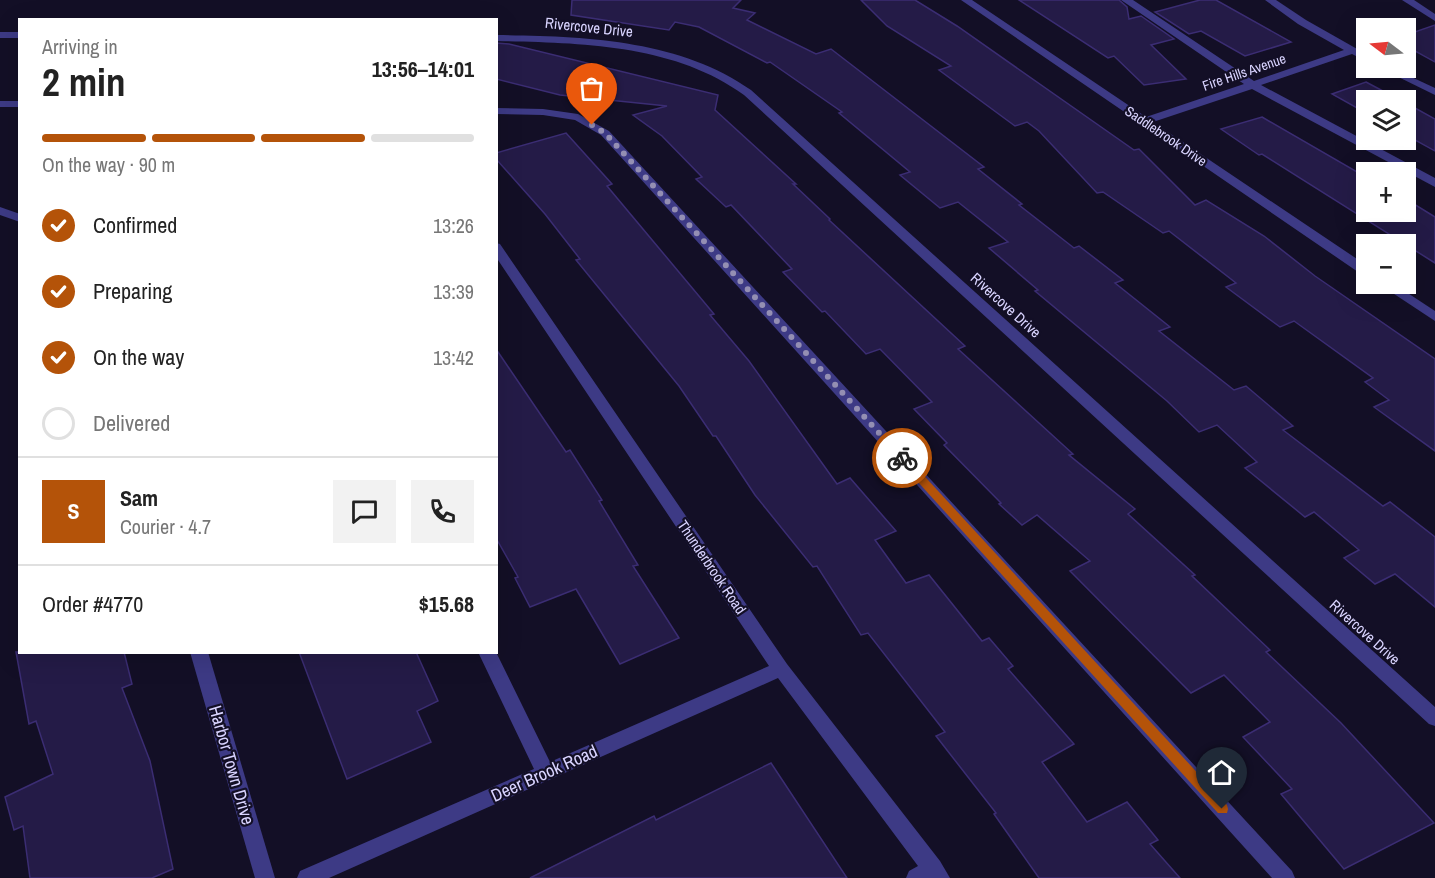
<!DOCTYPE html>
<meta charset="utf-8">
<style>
body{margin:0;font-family:"Archivo Narrow",sans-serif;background:#f2f2f2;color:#222;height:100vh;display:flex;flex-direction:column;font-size:22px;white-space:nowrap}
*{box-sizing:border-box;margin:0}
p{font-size:20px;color:#767676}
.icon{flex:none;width:33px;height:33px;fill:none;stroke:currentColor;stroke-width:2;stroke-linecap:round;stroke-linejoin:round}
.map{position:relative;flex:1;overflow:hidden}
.side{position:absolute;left:18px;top:18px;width:480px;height:636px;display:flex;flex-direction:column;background:#fff;border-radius:0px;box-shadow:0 6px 24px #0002}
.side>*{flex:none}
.needle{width:39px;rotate:286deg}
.tools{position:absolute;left:1356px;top:18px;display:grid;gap:12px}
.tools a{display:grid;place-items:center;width:60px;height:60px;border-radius:0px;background:#fff;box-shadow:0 6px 24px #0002;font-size:30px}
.pin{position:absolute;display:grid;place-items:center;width:51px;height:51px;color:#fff;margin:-62px -26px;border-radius:50% 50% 50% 0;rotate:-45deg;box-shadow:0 0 6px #0007}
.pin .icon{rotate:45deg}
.courier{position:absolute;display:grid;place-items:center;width:60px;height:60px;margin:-30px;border:4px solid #b45309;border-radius:50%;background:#fff;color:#222;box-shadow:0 2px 8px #0007}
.overview em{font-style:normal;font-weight:700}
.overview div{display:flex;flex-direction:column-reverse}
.overview{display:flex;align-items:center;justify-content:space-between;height:102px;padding:0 24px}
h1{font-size:39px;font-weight:700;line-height:45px}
.bar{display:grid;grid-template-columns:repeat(4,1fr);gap:9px 6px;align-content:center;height:72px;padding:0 24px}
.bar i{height:8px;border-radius:4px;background:#e0e0e0}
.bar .current{background:#b45309}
.bar p{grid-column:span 4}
.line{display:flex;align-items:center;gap:15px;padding:0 24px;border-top:2px solid #e0e0e0}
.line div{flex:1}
.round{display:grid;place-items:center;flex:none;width:63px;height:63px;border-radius:0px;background:#f2f2f2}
ol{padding:0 24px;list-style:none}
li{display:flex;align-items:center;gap:18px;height:66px}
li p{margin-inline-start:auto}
li .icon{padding:6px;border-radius:50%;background:#b45309;color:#fff;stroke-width:4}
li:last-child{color:#767676}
li i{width:33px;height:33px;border:3px solid #e0e0e0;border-radius:50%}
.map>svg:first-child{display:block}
.building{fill:#241b47;stroke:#3b2d73;stroke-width:1.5}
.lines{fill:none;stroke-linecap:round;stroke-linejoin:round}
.minor{fill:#3d3a85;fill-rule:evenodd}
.route{fill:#b45309}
.done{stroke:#948fb3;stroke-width:6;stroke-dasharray:0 10.8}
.labels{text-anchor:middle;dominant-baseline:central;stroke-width:4.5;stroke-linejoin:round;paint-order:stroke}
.far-street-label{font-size:14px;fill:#d9d4ff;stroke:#130f26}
.street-label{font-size:15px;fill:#d9d4ff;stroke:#130f26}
.near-street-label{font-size:18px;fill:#d9d4ff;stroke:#130f26}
</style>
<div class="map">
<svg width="1435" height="878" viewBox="0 0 1435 878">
<rect width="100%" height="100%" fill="#130f26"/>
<g class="building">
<polygon points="572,0 741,0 733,8 755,13 747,20 816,54 831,49 984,167 978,169 1022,204 1019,205 1074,248 1079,246 1123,280 1115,283 1170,327 1159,331 1234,390 1246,386 1293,426 1283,430 1383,506 1390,502 1435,537 1435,607 1395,574 1375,584 1344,558 1359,550 1314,512 1305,517 1245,468 1257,462 1217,425 1199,432 1167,401 1035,291 1038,290 989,248 1008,242 958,202 940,208 900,175 910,172 839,113 842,112 770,62 767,63 699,27 675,22 669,30 571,15"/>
<polygon points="861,0 915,0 957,26 1134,150 1139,149 1195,205 1206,200 1264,236 1315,276 1435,359 1435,451 1374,407 1389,400 1365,382 1373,378 1294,321 1280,327 1226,287 1236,283 1169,231 1163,233 1103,192 1097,193 1039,131 1027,122 1015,126 939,70 951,66 887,26"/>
<polygon points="1019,0 1119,0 1127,7 1129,19 1141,16 1174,39 1151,45 1186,79 1144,85 1114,56 1108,58"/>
<polygon points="1200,0 1216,0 1291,42 1245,56 1201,31 1189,34 1155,12"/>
<polygon points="1435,25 1435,62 1406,46 1406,35"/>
<polygon points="496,43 509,44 718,95 715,110 796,184 793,184 830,219 829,220 965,346 958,349 1073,454 1069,455 1135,509 1128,514 1195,575 1192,576 1270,650 1266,652 1341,723 1434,823 1344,869 1281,794 1292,789 1243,737 1270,722 1224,675 1191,693 1070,571 1090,561 1037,515 1022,525 999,504 1001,503 944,445 947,443 914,409 932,402 880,349 866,354 825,311 822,312 783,272 792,269 731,205 726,207 696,179 702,177 662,136 633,115 667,106 560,95 496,79"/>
<polygon points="1366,82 1381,90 1400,100 1366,100 1366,113 1332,94"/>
<polygon points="1406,103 1435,119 1435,151 1406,135"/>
<polygon points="1262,117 1357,172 1360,171 1366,175 1366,212 1406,212 1406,199 1435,217 1435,263 1262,154 1259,155 1221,129"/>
<polygon points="566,133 612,184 607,186 714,314 710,315 749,361 837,484 850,478 896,531 875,540 906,583 929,575 982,641 989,638 1013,666 1008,669 1074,744 1042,762 1087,822 1127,802 1158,840 1150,844 1180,878 1039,878 994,814 996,813 936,736 945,732 868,633 861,635 817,566 813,567 755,495 716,436 713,436 679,386 576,260 580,259 545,214 496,159 496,153"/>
<polygon points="496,349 566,452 570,450 602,500 599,501 638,565 633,566 679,638 620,664 576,589 530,607 515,578 518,577 496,538"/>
<polygon points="16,652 124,652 132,684 122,688 150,761 173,869 152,878 30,878 23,826 14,830 5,797 53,774 36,721 29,724"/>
<polygon points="299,652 416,652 438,701 417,711 431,742 347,779"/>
<polygon points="771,763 847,878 530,878 654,816 656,820"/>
</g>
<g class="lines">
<g class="minor">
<polygon points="961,0 972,0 1146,117 1244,84 1121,0 1133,0 1254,81 1344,50 1298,24 1265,0 1276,0 1306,20 1366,54 1366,61 1352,54 1261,85 1435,178 1435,187 1252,89 1153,122 1366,265 1366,275 1361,274"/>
<polygon points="1402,0 1414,0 1435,14 1435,21"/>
<rect x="0" y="32" width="20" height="6"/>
<path d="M496,35C582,36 679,39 751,90L1435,707V726L1429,724L744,95C674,44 580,43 496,41Z"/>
<polygon points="1380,68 1392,68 1435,88 1435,95"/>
<rect x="0" y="101" width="20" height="6"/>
<polygon points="496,108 543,109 578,114 609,131 1292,871 1295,878 1272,878 601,135 575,120 543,115 496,114"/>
<polygon points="0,207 20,214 20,222 0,215"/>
<polygon points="496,243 500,244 787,664 940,861 950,878 906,878 909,871 918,866 778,678 329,878 297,878 300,871 534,769 478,652 496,652 550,762 769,666 496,257"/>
<polygon points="1379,284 1394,284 1435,311 1435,321"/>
<polygon points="190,652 208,652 275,878 255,878"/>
</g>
</g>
<polygon class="route" points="902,454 905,455 1227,805 1228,809 1227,813 1218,813 898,460 897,458"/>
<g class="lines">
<polyline class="done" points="592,125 605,133 902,458"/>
</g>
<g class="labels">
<g class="far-street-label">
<text transform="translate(1244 72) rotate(-19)">Fire Hills Avenue</text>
<text transform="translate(1166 136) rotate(34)">Saddlebrook Drive</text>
</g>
<g class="street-label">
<text transform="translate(589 27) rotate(6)">Rivercove Drive</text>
<text transform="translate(1006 305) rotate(42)">Rivercove Drive</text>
<text transform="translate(712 567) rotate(56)">Thunderbrook Road</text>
<text transform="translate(1365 632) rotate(42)">Rivercove Drive</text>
</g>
<g class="near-street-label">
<text transform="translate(232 765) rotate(74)">Harbor Town Drive</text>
<text transform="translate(544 773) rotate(-24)">Deer Brook Road</text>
</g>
</g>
</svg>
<div class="tools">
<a><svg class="needle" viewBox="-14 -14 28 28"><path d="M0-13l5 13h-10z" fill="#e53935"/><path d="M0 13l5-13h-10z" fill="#767676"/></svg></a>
<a><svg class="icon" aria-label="layers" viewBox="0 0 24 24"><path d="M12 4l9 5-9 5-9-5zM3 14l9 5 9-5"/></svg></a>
<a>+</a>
<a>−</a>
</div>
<div class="pin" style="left:592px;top:125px;background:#ea580c"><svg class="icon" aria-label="bag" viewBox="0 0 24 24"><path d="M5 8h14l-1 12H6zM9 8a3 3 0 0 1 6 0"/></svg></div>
<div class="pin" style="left:1222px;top:809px;background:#1f2937"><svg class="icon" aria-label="home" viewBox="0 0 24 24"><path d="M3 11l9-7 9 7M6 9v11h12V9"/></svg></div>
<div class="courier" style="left:902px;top:458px"><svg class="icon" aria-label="bike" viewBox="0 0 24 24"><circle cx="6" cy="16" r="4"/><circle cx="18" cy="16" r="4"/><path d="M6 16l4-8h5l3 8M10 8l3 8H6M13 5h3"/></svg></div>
<section class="side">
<div class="overview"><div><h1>2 min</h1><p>Arriving in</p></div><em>13:56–14:01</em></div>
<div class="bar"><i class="current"></i><i class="current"></i><i class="current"></i><i></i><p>On the way · 90 m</p></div>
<ol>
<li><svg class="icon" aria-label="check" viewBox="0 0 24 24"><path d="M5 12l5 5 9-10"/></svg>Confirmed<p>13:26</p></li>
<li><svg class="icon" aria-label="check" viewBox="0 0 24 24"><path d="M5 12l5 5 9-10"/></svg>Preparing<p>13:39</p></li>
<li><svg class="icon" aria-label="check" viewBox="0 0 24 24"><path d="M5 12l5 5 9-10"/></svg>On the way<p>13:42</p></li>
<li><i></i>Delivered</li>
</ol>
<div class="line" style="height:108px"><b class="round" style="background:#b45309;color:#fff">S</b><div><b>Sam</b><p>Courier · 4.7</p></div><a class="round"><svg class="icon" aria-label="chat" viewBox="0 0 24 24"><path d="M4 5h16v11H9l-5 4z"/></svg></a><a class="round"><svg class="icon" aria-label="phone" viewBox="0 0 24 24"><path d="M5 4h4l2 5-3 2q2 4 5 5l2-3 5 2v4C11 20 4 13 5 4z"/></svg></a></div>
<div class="line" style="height:78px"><div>Order #4770</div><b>$15.68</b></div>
</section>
</div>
